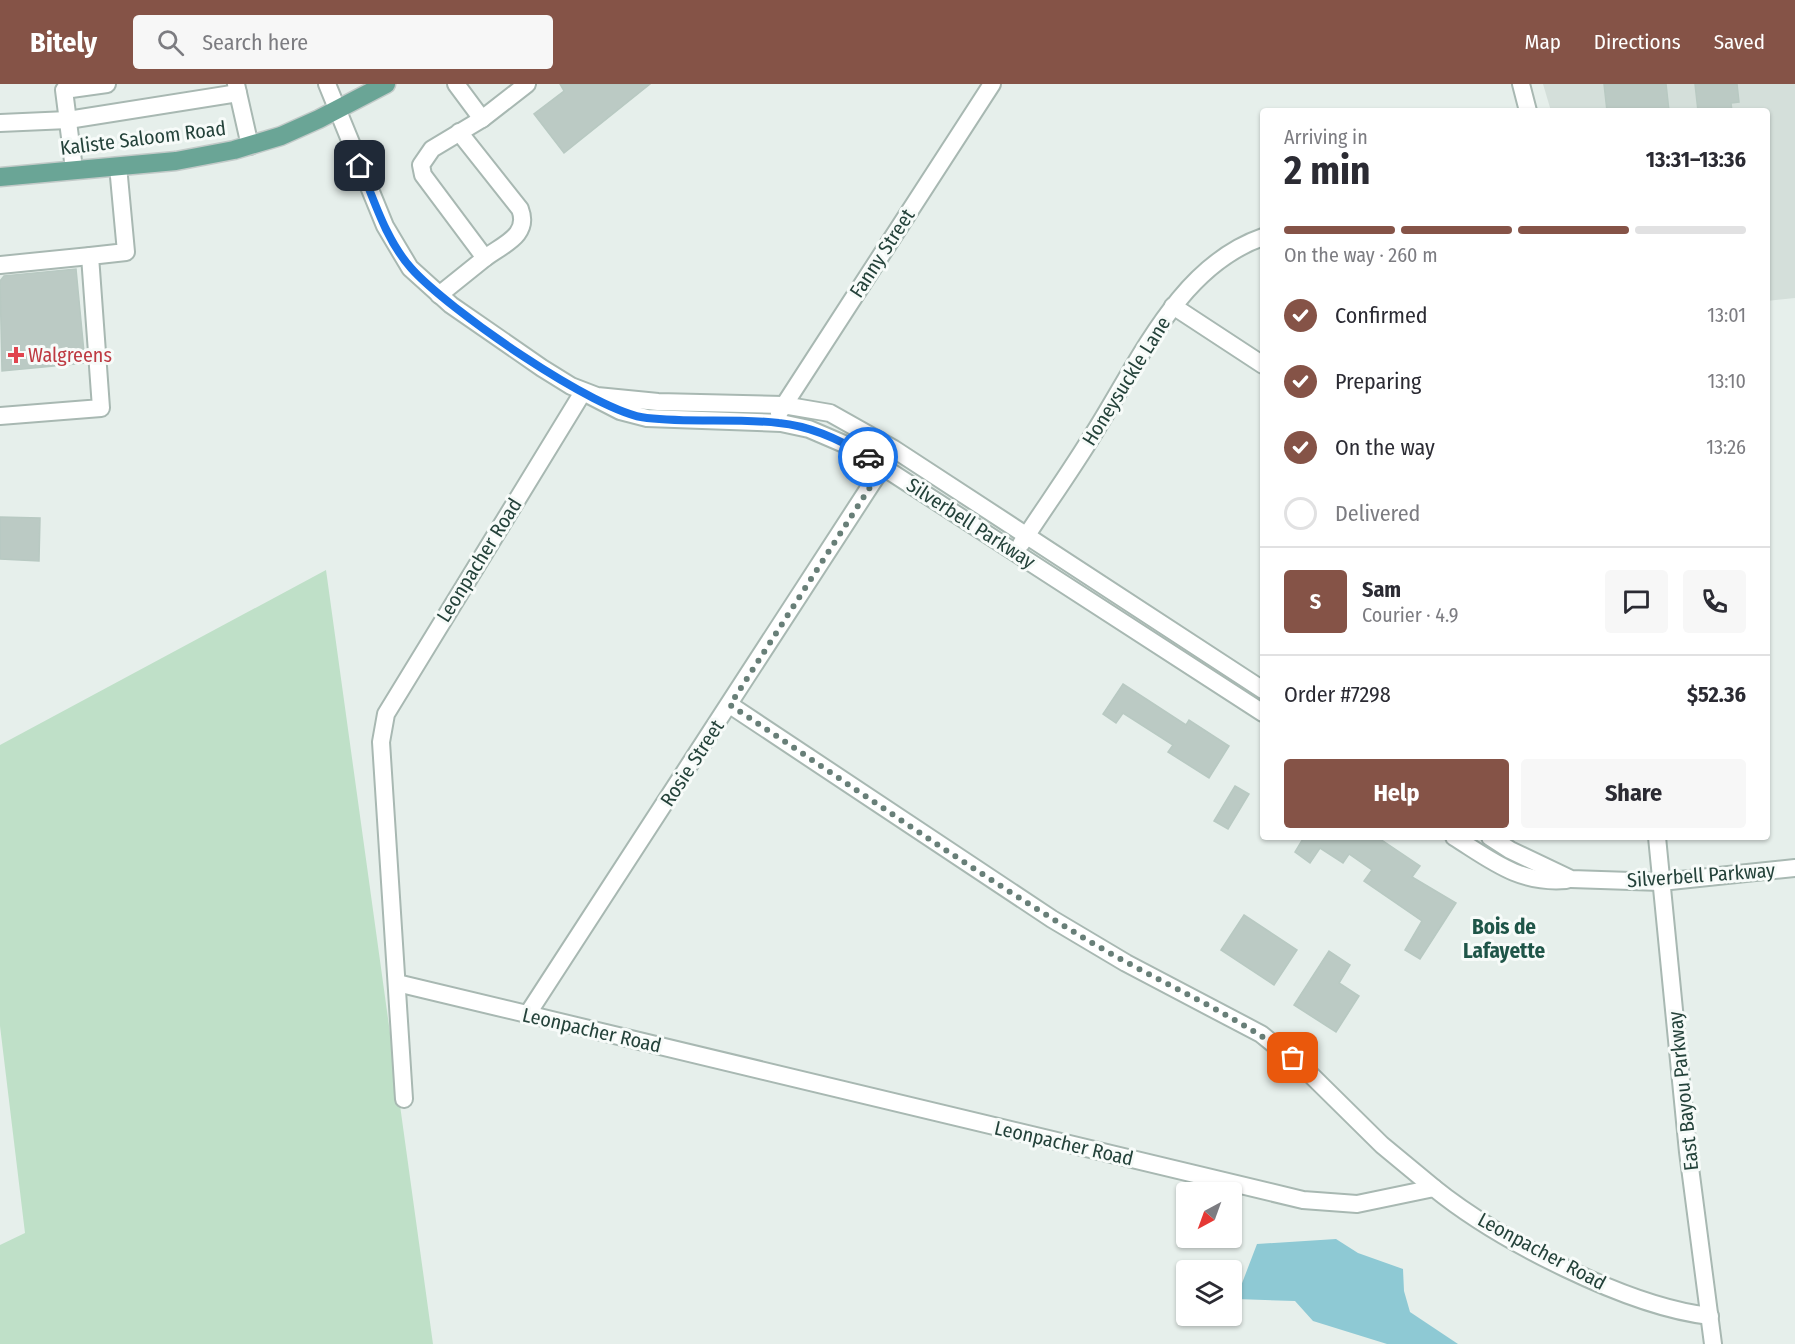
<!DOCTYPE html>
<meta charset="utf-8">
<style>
body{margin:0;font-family:"Fira Sans Condensed",sans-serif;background:#f7f7f7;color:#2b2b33;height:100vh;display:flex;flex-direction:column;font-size:22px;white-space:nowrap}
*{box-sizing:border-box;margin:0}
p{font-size:20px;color:#7c7c81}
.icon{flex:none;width:33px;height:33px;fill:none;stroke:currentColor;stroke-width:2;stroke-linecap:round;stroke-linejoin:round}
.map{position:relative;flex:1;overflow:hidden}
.details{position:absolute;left:1260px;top:24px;width:510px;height:732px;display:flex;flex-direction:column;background:#fff;border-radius:6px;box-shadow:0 2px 4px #0004}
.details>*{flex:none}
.needle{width:39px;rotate:221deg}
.buttons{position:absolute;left:1176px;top:1098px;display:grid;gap:12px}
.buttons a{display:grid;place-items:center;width:66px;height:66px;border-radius:6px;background:#fff;box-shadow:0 2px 4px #0004;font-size:30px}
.pin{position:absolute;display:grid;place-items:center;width:51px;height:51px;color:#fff;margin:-26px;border-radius:12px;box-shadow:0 3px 9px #0006}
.courier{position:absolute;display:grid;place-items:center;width:60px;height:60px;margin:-30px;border:4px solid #1a73e8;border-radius:50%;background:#fff;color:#222;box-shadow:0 2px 8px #0007}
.overview em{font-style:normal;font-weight:700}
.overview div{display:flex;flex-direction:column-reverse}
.overview{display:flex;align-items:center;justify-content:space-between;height:102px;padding:0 24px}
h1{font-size:39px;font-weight:700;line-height:45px}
.bar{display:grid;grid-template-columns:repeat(4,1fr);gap:9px 6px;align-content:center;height:72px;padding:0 24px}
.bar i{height:8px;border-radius:4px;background:#e1e1e2}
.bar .active{background:#855347}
.bar p{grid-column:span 4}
.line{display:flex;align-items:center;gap:15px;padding:0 24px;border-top:2px solid #e1e1e2}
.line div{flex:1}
.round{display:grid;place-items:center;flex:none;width:63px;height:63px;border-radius:6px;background:#f7f7f7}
ol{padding:0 24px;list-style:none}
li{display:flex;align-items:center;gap:18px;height:66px}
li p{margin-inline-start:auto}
li .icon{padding:6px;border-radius:50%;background:#855347;color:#fff;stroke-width:4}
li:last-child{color:#7c7c81}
li i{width:33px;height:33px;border:3px solid #e1e1e2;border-radius:50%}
.primary-button{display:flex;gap:12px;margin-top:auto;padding:12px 24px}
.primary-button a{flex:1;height:69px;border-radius:6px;background:#855347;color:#fff;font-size:24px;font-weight:700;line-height:69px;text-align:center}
.primary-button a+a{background:#f7f7f7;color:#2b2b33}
header{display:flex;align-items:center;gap:36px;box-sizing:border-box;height:84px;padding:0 30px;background:#855347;color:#fff}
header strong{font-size:28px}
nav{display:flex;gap:33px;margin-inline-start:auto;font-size:21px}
.search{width:420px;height:54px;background:#f7f7f7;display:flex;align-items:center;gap:15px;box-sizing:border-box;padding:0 21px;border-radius:6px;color:#7c7c81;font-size:22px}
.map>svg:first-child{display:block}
.built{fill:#d4dfda}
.green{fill:#bfe0c8}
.water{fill:#8ec9d4}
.building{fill:#bbcac4;stroke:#b8c9c2;stroke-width:1.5}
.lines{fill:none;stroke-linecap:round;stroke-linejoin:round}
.minor-casing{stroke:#a8b8b2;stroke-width:20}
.major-casing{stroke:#c2cac8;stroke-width:21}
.minor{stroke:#fff;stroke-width:16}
.major{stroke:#6aa596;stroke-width:18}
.done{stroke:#687f78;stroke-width:6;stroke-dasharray:0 10.8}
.route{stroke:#1a73e8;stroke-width:8}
.health-dot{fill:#e0444e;stroke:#f7fbf9;stroke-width:2}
.labels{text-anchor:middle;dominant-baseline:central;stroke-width:6;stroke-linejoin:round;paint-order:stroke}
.street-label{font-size:20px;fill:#24423a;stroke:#f7fbf9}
.health-label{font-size:20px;fill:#be3a42;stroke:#f7fbf9;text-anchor:start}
.neighbourhood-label{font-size:21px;font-weight:bold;fill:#1f5548;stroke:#f7fbf9}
</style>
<header>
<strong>Bitely</strong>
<div class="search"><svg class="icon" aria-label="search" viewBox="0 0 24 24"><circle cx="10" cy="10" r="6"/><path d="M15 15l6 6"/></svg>Search here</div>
<nav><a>Map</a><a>Directions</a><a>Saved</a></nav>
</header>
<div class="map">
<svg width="1795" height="1260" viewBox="0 0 1795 1260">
<rect width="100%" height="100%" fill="#e6efeb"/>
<polygon class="built" points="1543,0 1795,0 1795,214 1767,217 1767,27 1551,27"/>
<polygon class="green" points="326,486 433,1260 0,1260 0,1161 25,1149 0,942 0,661"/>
<polygon class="water" points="1336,1155 1358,1169 1403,1185 1404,1207 1410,1228 1458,1260 1387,1260 1313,1237 1295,1217 1236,1215 1257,1160"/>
<g class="building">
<polygon points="560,0 650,0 564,69 534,30 564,7"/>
<polygon points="1604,0 1666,0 1669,27 1607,27"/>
<polygon points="1695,0 1737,0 1739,18 1731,19 1732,27 1698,27"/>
<polygon points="76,185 85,279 2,287 0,197 4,192"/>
<polygon points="0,433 40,434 39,477 0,475"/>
<polygon points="1123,600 1186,641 1189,636 1229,662 1209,694 1168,668 1173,661 1123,629 1116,639 1103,630"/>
<polygon points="1235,702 1249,710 1228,745 1214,737"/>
<polygon points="1304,753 1377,753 1420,782 1412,793 1456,819 1420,875 1405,866 1422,837 1364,797 1372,786 1349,770 1343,779 1320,764 1310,779 1295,768"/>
<polygon points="1244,831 1297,866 1274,901 1221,866"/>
<polygon points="1329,867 1350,881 1339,899 1359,912 1336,948 1294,921"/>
</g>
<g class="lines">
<defs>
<g id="minor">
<polyline points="236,0 250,62"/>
<polyline points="327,0 385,142 410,184 451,221 542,284 571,302 597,312 658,318 783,321 830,329 894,365 1263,606"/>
<polyline points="456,0 482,35 527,0"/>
<polyline points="1521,0 1528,27"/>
<polyline points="0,39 68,36 238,9"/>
<path d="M459,48L520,125C530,151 504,160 485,174"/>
<polyline points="74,85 64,6 107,0"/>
<polyline points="0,181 90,172"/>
<polyline points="439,211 485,174 423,91 421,81 432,65 482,35"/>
<polyline points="1173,222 1263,281"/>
<polyline points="779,329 992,0"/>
<polyline points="0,332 101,324 90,172 126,168 118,82"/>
<path d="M1021,460C1045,423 1071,387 1094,349C1139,278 1179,182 1263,153"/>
<polyline points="730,621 1052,835 1126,879 1261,950 1307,987 1382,1061 1434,1104"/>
<path d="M1454,753C1491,776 1519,800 1566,796"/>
<polyline points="1490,753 1510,766 1571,795 1661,798 1795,784"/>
<polyline points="1657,753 1688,1068 1713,1260"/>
<path d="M397,899L1303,1116L1357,1120L1434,1104C1498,1156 1628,1223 1710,1232"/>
<polyline points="527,931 889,373"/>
<polyline points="404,1015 381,658 386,630 583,308 620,327 647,334 781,339 809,345 851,363 883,383 1263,629"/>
</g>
<polyline id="major" points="0,93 176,77 234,66 281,52 319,35 386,0"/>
</defs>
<use href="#minor" class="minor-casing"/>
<use href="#major" class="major-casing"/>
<use href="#minor" class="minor"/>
<use href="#major" class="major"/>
</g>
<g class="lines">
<path class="done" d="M868,373L883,383L730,621C848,699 963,781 1084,854C1153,896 1229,926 1293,974"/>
<path class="route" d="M360,82C374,116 386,156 411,184C446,224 596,329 647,334C691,339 736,334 779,339C811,342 841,356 868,373"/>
</g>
<path class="health-dot" d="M13 262h6v6h6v6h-6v6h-6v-6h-6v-6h6z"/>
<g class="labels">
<g class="street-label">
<text transform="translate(143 54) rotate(-7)">Kaliste Saloom Road</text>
<text transform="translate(882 169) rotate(-57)">Fanny Street</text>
<text transform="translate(1126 297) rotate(-58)">Honeysuckle Lane</text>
<text transform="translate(971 439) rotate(33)">Silverbell Parkway</text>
<text transform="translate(479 476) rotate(-58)">Leonpacher Road</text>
<text transform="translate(692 679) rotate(-57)">Rosie Street</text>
<text transform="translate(1701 791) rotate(-4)">Silverbell Parkway</text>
<text transform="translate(592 946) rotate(13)">Leonpacher Road</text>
<text transform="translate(1683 1007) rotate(-96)">East Bayou Parkway</text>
<text transform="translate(1064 1059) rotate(13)">Leonpacher Road</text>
<text transform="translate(1542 1167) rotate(28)">Leonpacher Road</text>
</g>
<g class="health-label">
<text x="28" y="271">Walgreens</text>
</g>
<g class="neighbourhood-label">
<text x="1504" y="843">Bois de<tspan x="1504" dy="24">Lafayette</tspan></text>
</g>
</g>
</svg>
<div class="buttons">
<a><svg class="needle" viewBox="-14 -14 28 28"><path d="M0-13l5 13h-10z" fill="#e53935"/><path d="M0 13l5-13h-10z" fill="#7c7c81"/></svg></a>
<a><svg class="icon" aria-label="layers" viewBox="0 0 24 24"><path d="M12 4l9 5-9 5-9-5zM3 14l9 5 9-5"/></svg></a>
</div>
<div class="pin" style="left:1293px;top:974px;background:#ea580c"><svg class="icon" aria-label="bag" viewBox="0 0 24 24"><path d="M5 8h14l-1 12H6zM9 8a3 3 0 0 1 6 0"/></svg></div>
<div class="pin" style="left:360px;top:82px;background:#1f2937"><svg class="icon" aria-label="home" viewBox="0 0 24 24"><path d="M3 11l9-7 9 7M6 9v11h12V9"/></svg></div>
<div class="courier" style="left:868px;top:373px"><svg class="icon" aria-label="car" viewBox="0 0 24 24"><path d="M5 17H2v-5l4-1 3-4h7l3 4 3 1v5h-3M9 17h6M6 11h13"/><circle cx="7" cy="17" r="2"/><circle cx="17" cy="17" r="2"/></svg></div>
<section class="details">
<div class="overview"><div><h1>2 min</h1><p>Arriving in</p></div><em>13:31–13:36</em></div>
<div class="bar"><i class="active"></i><i class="active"></i><i class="active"></i><i></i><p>On the way · 260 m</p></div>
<ol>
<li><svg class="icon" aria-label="check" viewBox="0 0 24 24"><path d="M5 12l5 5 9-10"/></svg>Confirmed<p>13:01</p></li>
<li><svg class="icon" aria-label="check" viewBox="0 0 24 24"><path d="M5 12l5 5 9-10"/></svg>Preparing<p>13:10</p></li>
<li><svg class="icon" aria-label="check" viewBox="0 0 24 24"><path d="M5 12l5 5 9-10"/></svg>On the way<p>13:26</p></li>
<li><i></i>Delivered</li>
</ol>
<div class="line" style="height:108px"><b class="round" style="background:#855347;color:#fff">S</b><div><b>Sam</b><p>Courier · 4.9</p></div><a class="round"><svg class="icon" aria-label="chat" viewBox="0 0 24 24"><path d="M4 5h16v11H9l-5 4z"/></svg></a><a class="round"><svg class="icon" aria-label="phone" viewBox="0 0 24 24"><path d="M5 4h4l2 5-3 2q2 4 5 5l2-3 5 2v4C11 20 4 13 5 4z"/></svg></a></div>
<div class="line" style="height:78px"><div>Order #7298</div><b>$52.36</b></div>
<div class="primary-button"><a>Help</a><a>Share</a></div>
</section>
</div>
